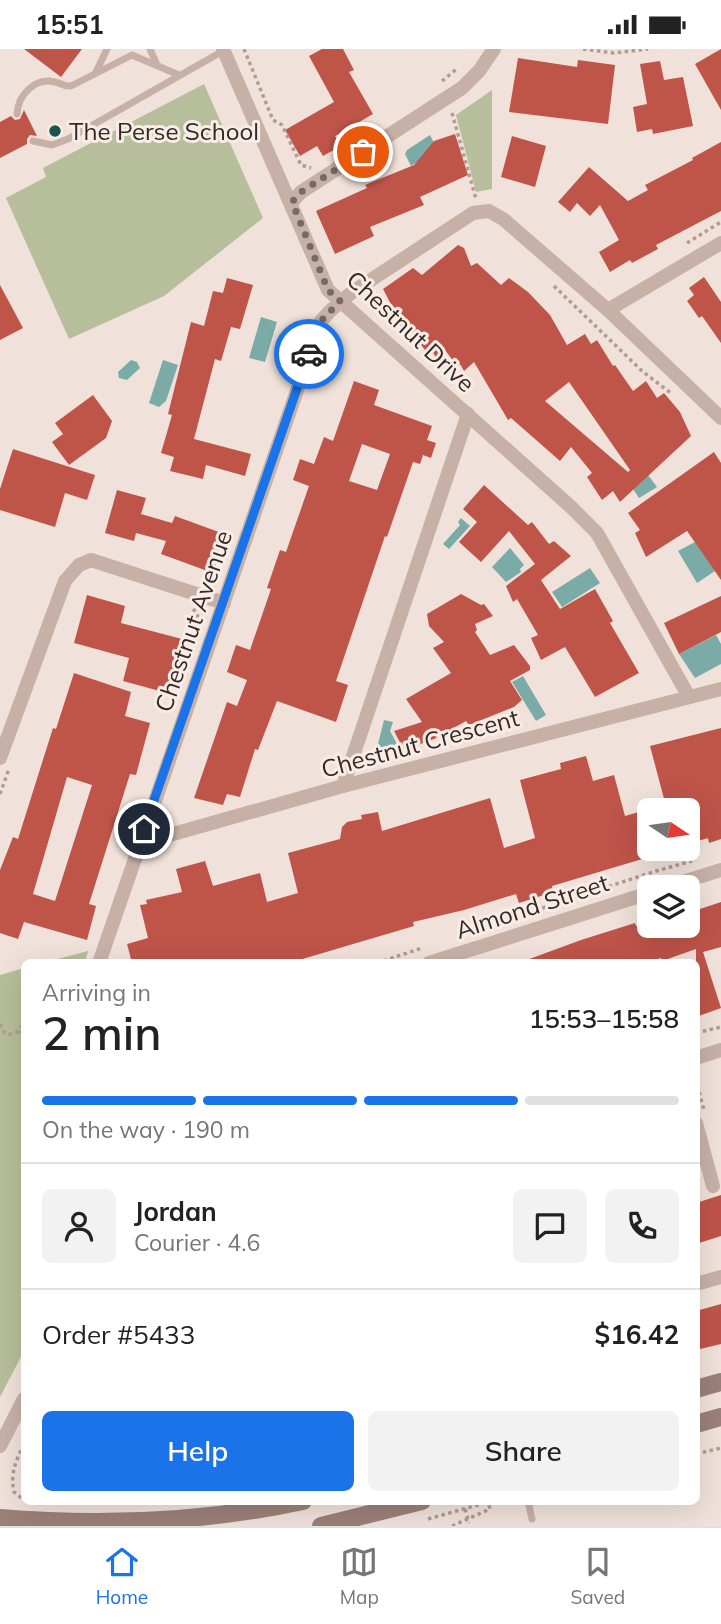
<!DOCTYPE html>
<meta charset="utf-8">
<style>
body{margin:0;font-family:Mulish,sans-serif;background:#f2f2f2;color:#222;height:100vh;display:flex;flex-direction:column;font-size:26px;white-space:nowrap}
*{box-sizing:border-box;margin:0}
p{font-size:23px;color:#767676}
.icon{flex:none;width:38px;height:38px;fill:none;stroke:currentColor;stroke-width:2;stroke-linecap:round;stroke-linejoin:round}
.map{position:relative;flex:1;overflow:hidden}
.drawer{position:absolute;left:21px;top:910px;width:679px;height:546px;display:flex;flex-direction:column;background:#fff;border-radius:10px;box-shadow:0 7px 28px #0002}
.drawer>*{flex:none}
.needle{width:46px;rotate:103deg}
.fabs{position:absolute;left:637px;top:749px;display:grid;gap:14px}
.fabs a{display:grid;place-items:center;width:63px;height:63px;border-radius:10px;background:#fff;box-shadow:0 7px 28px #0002;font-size:35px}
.pin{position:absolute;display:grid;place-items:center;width:60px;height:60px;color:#fff;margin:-30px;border:4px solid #fff;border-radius:50%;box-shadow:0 2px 7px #0007}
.courier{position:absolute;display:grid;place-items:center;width:70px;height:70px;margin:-35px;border:5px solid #1a73e8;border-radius:50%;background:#fff;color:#222;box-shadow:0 2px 9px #0007}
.overview em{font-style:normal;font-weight:600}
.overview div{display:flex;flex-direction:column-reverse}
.overview{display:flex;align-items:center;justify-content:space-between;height:119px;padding:0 21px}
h1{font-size:46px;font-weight:600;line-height:52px}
.bar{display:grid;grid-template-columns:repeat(4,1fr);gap:10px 7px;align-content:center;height:84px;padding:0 21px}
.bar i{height:9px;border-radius:5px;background:#e0e0e0}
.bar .current{background:#1a73e8}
.bar p{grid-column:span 4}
.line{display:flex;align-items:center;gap:18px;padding:0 21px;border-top:2px solid #e0e0e0}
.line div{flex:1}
.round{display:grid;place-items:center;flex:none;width:74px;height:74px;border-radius:10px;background:#f2f2f2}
.cta{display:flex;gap:14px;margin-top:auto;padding:14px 21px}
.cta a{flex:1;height:80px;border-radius:10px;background:#1a73e8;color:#fff;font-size:28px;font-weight:600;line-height:80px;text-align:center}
.cta a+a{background:#f2f2f2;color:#222}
.status{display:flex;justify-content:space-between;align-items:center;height:49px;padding:0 35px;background:#fff;direction:ltr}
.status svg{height:19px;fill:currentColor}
.tabs{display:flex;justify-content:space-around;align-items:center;height:98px;border-top:2px solid #e0e0e0;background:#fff;font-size:19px;color:#767676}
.tabs a{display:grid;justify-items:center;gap:4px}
.tabs .current{color:#1a73e8}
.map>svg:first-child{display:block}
.green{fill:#b7be9b}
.water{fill:#7baba6}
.building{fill:#bf5449;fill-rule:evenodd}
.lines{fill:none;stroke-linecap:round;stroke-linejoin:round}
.path{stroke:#b39b91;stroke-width:3.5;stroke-dasharray:3.5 3.5;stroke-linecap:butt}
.lane{stroke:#c7b1a7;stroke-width:7}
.street{stroke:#c7b1a7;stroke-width:14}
.secondary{stroke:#9b8078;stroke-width:18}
.done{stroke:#766a66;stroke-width:7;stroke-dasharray:0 12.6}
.route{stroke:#1a73e8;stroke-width:9}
.poi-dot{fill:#1f534f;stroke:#f8ede6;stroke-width:2.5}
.labels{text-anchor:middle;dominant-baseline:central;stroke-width:6;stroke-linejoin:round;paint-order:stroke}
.poi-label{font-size:24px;fill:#342927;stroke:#f8ede6;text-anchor:start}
.street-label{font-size:24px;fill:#342927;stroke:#f8ede6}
</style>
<div class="status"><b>15:51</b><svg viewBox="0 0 49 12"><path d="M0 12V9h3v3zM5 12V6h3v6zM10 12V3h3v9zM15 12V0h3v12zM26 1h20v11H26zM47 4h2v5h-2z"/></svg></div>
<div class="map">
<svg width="721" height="1477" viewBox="0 0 721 1477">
<rect width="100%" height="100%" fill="#f0e2da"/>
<g class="green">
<polygon points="204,35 263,169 164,247 69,290 6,149 46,128 43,119"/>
<polygon points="492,41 492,140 476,143 456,66"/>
<polygon points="88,902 85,913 46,913"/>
<polygon points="24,919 24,1302 0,1348 0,926"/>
</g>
<g class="water">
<polygon points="430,86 437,100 411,117 405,105 407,101"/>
<polygon points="261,268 277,273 265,313 249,309"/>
<polygon points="131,311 137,313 140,319 127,331 119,329 118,323"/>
<polygon points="163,311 178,316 166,352 159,358 149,354"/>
<polygon points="648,426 657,438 639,449 631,437"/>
<polygon points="461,469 470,477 449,500 443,495 460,476 458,473"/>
<polygon points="695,493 715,522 697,534 678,502"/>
<polygon points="510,499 524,516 520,520 521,523 506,533 492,518"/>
<polygon points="590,519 600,534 562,558 552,543"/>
<polygon points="716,586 721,595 721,615 695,629 679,605"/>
<polygon points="523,627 546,666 536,672 512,633"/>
<polygon points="384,671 393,673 390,682 398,697 376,703"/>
</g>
<g class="building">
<polygon points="24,0 82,0 61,28"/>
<polygon points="322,0 343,0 354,21 349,23 373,65 335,87 341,97 323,107 317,97 300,107 285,81 334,53 309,7"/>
<polygon points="721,0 721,61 695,15"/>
<polygon points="518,9 577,18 578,11 615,16 608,75 509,63"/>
<polygon points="660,12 664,31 683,28 693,77 653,85 652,80 637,83 633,58 647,55 640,15"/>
<polygon points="24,61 37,87 30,86 27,90 27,95 0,109 0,73 11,67 15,71 20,70"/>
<polygon points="455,85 468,126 420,148 424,156 370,178 374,187 335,205 316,162 367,139 365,136 414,116 434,92"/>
<polygon points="512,87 546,97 535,138 501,128"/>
<polygon points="721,93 721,162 656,196 658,200 632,214 630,211 610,223 599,203 619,191 600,156 590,167 577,154 570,163 558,153 589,118 628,152 648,141 645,136 693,111 692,109"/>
<path d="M458,196L464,199L471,217L477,214L501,236L509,229L528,243L550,266L567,296L585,285L591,295L597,291L613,317L615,316L633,342L646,332L657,349L664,344L680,363L691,387L620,453L613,442L602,451L587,428L592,424L571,398L560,412L511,369L508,371L474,313L464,322L460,315L457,317L445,301L436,308L431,301L427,304L407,276L402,280L393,265L395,263L383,240L413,219L422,226ZM569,333L630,421L628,423L545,352Z"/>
<polygon points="704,228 721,253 721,294 702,267 699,269 687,252 694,246 689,239"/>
<polygon points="227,229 253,236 240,280 231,278 221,312 215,310 194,390 251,405 245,427 206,416 203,430 170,422 174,408 161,404 172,366 168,365 191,273 204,277 213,242 223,244"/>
<polygon points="0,236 23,279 0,291"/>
<path d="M354,332L379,341L374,356L432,377L427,391L436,394L431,409L423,406L420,415L413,413L387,488L385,487L336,632L348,636L336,673L277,652L258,701L255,700L240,748L227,745L223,756L194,749L227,653L237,657L247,631L227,623L236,596L250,601L271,540L267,539L280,501L286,503L309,437L293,431L300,410L314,415L324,388L333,392ZM362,395L390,405L377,441L349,432Z"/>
<polygon points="93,346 112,372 106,389 69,416 52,393 63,385 55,374"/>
<polygon points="13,400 95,426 87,451 65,444 55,478 0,461 0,440"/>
<polygon points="714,403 721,414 721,531 687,482 646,508 635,484 640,481 628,464"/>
<polygon points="484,436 528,476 532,473 549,495 554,492 571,507 541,531 560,560 595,540 613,572 610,574 639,624 595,648 565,598 541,611 531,589 538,586 517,550 513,553 506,537 535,515 509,482 481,513 459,493 477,473 463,460"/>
<polygon points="117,441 146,449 141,465 172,474 175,467 227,486 213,524 161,505 166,492 136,484 134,492 105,484"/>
<polygon points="461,545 481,556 484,555 493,567 475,575 477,581 475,583 490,606 514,596 530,617 530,621 510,632 522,651 514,658 469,676 466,672 434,690 404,701 394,682 422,673 406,650 451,624 433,599 444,593 429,577 427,565"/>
<polygon points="87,546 125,557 121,574 182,590 167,644 123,632 129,609 74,594"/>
<polygon points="721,547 721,583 679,605 664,574"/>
<path d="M74,624L131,643L125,667L150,674L136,726L130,725L89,855L96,857L87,891L24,873L18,890L0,884V821L13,788L18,790L53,679L56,680ZM67,728L92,736L55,852L33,845Z"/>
<polygon points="721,679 721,790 709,794 708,789 688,795 688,761 667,761 650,697"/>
<polygon points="586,707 593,732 614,726 625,767 649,760 649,808 552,837 553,843 519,854 516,845 464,861 413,873 414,877 289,914 132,914 127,895 148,889 140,856 147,855 146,851 182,843 176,820 205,812 213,837 260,824 267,853 298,844 288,804 340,790 342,778 347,773 362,770 361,766 378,763 382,782 490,749 504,799 535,789 520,731 561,720 560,714"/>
<polygon points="721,853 721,898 703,903 721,959 696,968 696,900 662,912 661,909 645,914 524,914 524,912 581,891 635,874 636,877 688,877 688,864"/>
<polygon points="721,1146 721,1187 696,1195 696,1154"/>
<polygon points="721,1255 721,1295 696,1301 696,1262"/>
</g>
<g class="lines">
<g class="path">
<polyline points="244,0 273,71 282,76 301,116 311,119"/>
<polyline points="583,0 614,4 648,0"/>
<polyline points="442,32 458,19"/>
<polyline points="452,64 476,150"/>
<polyline points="687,194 721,173"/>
<polyline points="554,237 642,322 672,345"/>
<polyline points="193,560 197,564 199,575"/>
<polyline points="0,745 9,720"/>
<polyline points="469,883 656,822 692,812"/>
<polyline points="377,914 422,899"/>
<path d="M0,975L5,984C15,988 20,981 24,973"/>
<polyline points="17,983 24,983"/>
<polyline points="696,984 721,978"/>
<polyline points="698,1029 698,1039 704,1061"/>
<path d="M24,1395C16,1412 10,1423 14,1443L24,1451"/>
<polyline points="696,1405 721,1399"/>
<polyline points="465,1460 469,1474"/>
<polyline points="428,1470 492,1452"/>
<polyline points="452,1477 490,1460 488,1453"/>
</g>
<g class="lane">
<polyline points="150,0 157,16"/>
<polyline points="96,23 107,0"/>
<path d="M17,65C18,46 35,28 55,33C62,34 64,38 71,37L132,6L179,26"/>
<polyline points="33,92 52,96 68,90 223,2"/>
<polyline points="528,1452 532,1470"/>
</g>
<g class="street">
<polyline points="223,0 328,241 571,458 597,484 689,648"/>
<polyline points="292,153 301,143 462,39 479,22 494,0"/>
<polyline points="608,261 721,194"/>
<polyline points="0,709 65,532 79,516 91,511 224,554"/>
<polyline points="343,737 468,365"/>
<polyline points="137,803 152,791 343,737 721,640"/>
<polyline points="667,838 721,821"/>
<polyline points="99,914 321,272 330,262 351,244 473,164 489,162 503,170 608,261 721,369"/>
<polyline points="429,914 649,844"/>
<polyline points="696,1009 721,1001"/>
<polyline points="696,1074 713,1137"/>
<polyline points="696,1235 721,1228"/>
<polyline points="0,1397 24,1350"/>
</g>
<g class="secondary">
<polyline points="696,1340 721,1333"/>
<polyline points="696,1375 721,1368"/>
<path d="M0,1469C100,1477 205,1473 303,1452"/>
<polyline points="321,1477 422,1452"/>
</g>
</g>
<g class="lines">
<polyline class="done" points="309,305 321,272 340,252 328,241 292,153 301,143 363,103"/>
<polyline class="route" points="144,780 309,305"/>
</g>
<circle class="poi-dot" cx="55" cy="82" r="7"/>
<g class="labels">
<g class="poi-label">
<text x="69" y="82">The Perse School</text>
</g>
<g class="street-label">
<text transform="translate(411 282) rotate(43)">Chestnut Drive</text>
<text transform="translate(193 572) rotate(-71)">Chestnut Avenue</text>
<text transform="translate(420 694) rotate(-15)">Chestnut Crescent</text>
<text transform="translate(532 857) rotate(-18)">Almond Street</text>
</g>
</g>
</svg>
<div class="fabs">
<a><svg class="needle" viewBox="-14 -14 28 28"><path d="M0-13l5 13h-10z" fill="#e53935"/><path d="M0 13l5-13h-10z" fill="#767676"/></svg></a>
<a><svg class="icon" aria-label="layers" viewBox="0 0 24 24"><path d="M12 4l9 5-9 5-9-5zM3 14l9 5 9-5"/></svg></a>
</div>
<div class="pin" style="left:363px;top:103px;background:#ea580c"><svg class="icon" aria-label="bag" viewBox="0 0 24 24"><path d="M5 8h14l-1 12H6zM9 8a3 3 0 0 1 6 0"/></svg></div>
<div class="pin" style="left:144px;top:780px;background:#1f2937"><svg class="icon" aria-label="home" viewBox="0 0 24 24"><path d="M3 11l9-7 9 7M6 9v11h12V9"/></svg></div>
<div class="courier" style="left:309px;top:305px"><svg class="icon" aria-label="car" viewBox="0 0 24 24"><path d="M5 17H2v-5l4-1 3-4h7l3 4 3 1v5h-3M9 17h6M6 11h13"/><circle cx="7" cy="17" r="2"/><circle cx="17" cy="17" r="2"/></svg></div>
<section class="drawer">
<div class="overview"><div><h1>2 min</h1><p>Arriving in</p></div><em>15:53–15:58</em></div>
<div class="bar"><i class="current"></i><i class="current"></i><i class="current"></i><i></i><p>On the way · 190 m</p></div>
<div class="line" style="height:126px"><a class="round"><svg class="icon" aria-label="person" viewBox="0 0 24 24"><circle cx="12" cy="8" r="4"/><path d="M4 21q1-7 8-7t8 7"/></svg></a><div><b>Jordan</b><p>Courier · 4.6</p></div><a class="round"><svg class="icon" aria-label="chat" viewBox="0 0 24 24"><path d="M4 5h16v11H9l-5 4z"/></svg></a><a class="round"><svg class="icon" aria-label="phone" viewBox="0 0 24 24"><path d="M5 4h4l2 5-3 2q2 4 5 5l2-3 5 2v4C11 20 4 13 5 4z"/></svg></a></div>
<div class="line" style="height:91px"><div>Order #5433</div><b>$16.42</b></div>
<div class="cta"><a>Help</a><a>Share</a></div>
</section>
</div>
<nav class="tabs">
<a class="current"><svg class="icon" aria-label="home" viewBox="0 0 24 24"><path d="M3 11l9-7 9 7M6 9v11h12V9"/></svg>Home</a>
<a><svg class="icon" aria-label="map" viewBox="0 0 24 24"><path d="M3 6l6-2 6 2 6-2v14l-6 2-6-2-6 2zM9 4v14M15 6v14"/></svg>Map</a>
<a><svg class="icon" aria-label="saved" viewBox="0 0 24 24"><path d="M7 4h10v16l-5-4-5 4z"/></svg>Saved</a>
</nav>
